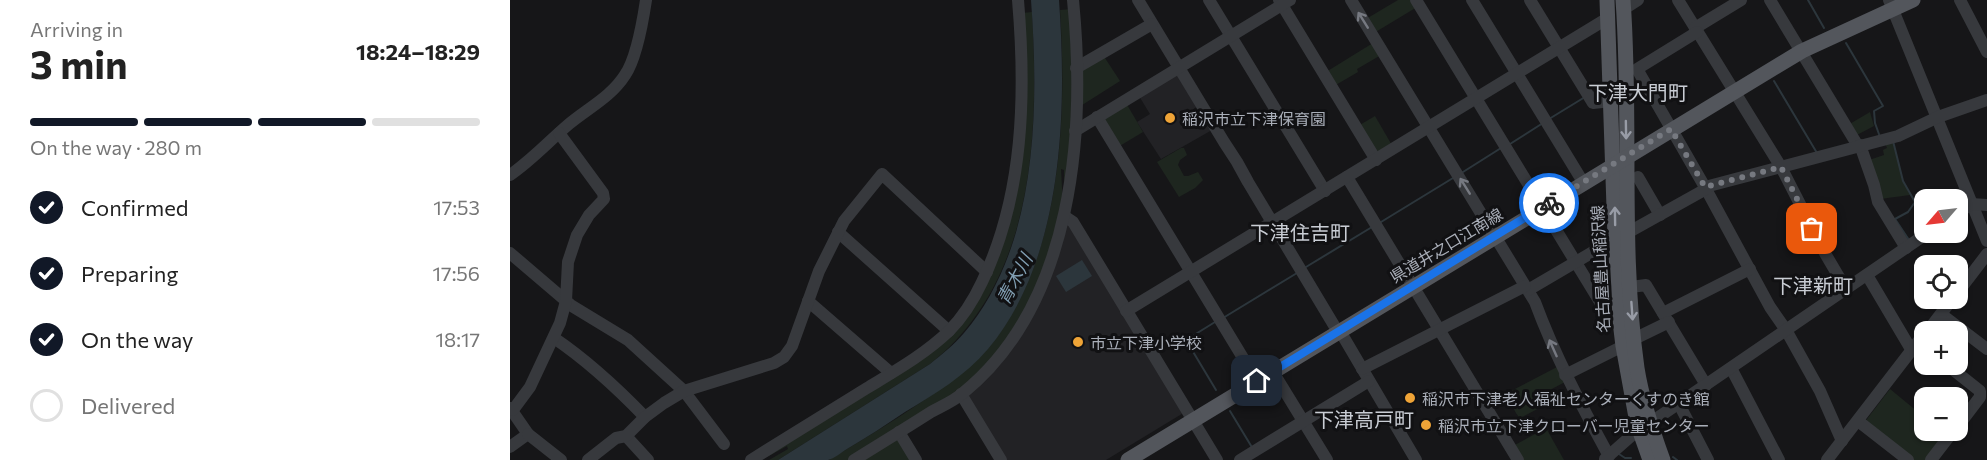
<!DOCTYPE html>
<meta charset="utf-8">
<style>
body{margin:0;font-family:Commissioner,"Noto Sans JP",sans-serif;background:#f6f6f6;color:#222;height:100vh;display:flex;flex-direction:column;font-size:22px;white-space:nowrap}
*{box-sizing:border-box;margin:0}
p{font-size:20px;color:#767676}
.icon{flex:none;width:33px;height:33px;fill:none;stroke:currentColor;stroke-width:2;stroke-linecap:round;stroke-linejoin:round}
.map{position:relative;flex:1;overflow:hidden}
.drawer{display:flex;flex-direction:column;background:#fff;width:510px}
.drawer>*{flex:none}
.needle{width:39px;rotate:242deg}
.tools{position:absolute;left:1404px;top:189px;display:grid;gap:12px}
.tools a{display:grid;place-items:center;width:54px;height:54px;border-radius:12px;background:#fff;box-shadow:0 2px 4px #0004;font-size:30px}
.pin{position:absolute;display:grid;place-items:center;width:51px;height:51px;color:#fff;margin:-26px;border-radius:12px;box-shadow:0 3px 9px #0006}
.courier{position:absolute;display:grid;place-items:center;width:60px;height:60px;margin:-30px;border:4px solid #1a73e8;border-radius:50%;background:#fff;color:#222;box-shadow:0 2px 8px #0007}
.overview em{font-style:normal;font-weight:700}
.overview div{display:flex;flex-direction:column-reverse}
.overview{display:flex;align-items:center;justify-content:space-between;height:102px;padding:0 30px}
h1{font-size:39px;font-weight:700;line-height:45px}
.bar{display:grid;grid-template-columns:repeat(4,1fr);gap:9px 6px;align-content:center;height:72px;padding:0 30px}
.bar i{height:8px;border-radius:4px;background:#e0e0e0}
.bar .selected{background:#111827}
.bar p{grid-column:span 4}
ol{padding:0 30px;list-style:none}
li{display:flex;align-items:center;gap:18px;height:66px}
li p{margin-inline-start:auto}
li .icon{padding:6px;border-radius:50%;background:#111827;color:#fff;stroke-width:4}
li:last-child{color:#767676}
li i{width:33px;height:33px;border:3px solid #e0e0e0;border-radius:50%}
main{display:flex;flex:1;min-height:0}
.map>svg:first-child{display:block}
.built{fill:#222225}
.green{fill:#1e261f}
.water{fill:#2c363c}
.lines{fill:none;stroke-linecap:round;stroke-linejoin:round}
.stream{stroke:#2c363c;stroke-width:2}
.minor{stroke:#37393d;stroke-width:12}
.major{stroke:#53565c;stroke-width:15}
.oneway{stroke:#767981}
.oneway2{stroke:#989ca6}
.done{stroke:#767980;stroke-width:6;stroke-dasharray:0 10.8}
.route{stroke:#1a73e8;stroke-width:8}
.poi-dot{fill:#efa437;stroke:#111113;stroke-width:2}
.labels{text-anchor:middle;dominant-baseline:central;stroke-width:6;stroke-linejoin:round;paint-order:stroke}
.poi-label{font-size:16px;fill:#a9aeb8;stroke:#111113;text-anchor:start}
.street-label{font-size:16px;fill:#a9aeb8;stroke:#111113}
.water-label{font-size:18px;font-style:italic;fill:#809eb2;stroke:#111113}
.quarter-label{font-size:20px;fill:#c9cdd4;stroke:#111113}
</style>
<main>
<section class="drawer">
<div class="overview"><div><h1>3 min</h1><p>Arriving in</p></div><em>18:24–18:29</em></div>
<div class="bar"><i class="selected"></i><i class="selected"></i><i class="selected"></i><i></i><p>On the way · 280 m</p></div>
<ol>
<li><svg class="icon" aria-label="check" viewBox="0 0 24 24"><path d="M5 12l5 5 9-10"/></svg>Confirmed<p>17:53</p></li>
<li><svg class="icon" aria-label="check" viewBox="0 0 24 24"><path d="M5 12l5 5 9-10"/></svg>Preparing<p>17:56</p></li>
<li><svg class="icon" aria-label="check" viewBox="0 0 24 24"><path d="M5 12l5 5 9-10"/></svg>On the way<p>18:17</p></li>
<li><i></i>Delivered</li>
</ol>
</section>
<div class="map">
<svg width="1477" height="460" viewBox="0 0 1477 460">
<rect width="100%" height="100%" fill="#161618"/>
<g class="built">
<polygon points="666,73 688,106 682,110 693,129 699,125 702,130 651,159 627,122 640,114 629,96"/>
<polygon points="555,224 561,224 675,412 596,460 496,460 456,393"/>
</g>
<g class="green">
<polygon points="888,0 903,0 907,7 864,33 856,19"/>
<path d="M562,9L564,108L554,193V170L551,169L553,207L524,296L492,349L451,391L338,460H319C366,431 414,404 456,368C463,361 473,355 479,347C552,259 557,118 550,10Z"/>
<path d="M522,12C529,135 525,281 420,364L268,460H259L278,449L277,446L259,456L246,460L444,331L501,215L512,13Z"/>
<polygon points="863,43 871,55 847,69 848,72 824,86 816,72"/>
<polygon points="593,55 610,81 569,107 569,71"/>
<polygon points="616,103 633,132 608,147 593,117"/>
<polygon points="1360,112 1364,126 1345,136 1338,125"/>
<polygon points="865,116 883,147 868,156 848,126"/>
<polygon points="1382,140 1393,181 1400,195 1370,199 1359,160 1374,155 1373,150 1377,148 1375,143"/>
<polygon points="671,148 674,148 677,155 670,160 668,165 674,176 678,176 688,172 693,180 685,188 669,197 647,162"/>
<path d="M1047,367L1055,382L1038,391L1041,402L1010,418C1003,411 1000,400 1001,391Z"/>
<polygon points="1380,389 1414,417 1414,430 1432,431 1437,434 1417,460 1401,460 1354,423"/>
<polygon points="1036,428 1054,460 1012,460 1003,446"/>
<polygon points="389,438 403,460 349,460"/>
</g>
<g class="water">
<path d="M521,0H549C557,112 554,258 478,349C455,376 425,394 395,412C376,425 357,437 337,449C332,452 324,459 318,460C302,460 284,460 268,460L420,364C432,354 444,345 454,333C528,246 529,108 521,0Z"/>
<polygon points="572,260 582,276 556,292 546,276"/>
</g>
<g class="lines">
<g class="stream">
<polyline points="1298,0 1314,28"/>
<polyline points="1336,43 1373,106 1364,111 1365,123 1370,137"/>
<polyline points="1264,81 1307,153"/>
<polyline points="1083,93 1089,89"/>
<polyline points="1039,119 1075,97"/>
<polyline points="1383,141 1393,181 1405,202 1398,212 1385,219 1399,240"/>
<polyline points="1000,144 1033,123"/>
<polyline points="953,172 991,148"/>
<polyline points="871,222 943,178"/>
<polyline points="796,267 862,227"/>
<polyline points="713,318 787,273"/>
<polyline points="705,322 676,340 706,390"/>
<polyline points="720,411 743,449"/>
<polyline points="1109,454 1115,458 1121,458"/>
<polyline points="1163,457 1167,460"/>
</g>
<g class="minor">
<polyline points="628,0 714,142 727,162 738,182 828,332"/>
<polyline points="699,0 815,191"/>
<polyline points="769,0 866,160"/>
<path d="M841,0L1025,302C1045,356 1071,405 1099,456"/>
<polyline points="906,0 1093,307 1108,307"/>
<polyline points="962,0 1073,182"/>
<polyline points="1020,0 1083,103 1101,101"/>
<polyline points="1168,0 1271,167 1316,255 1336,289"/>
<polyline points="1260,0 1348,146"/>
<polyline points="1379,0 1477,241"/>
<polyline points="1450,0 1477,52"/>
<polyline points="1114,9 1128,0"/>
<polyline points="1185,28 1231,0"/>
<polyline points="1187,32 1127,69 1196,189 1260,307 1276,330 1310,391 1332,441"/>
<polyline points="566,68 642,24"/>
<polyline points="587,117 747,381"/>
<polyline points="565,131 780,0"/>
<polyline points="1350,145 1364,185 1368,202 1396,248"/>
<path d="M0,175C22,160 39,141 59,124C78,108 101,97 115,75C126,59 133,20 136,0"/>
<polyline points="837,177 1008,460"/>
<polyline points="1128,177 1150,215"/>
<polyline points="1195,187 1388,136 1428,117 1477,100"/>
<polyline points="1448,213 1461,204 1477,205"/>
<polyline points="554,216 563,222 707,460"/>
<polyline points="328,232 439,331"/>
<polyline points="1119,232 1196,189"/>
<polyline points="0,253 62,306 118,340 174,391 214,444"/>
<polyline points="1357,275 1402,351"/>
<polyline points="1121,287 1136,285 1196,385"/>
<polyline points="1018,290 1105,239"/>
<polyline points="1448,292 1477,254"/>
<polyline points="298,301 381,373"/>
<polyline points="616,311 1098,18"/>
<polyline points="1153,313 1240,269"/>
<polyline points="1431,314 1477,349"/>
<polyline points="830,331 906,460"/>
<polyline points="1417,332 1443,298"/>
<path d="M44,338C78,361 106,387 135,417"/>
<polyline points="1124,339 1159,322"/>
<polyline points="1436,364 1470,391 1470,397 1448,426"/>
<polyline points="1221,368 1269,460"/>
<polyline points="852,369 1015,286"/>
<polyline points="763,372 817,460"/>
<polyline points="1055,375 1113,346"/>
<polyline points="451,394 491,460"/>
<polyline points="1169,404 1198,460"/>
<polyline points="0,408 18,434 0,447"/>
<polyline points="3,410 20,387 50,323 56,301 58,262 67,235 79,215 94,199 93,193 49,133"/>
<polyline points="1348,421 1398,460"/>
<polyline points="389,432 406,460"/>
<polyline points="18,434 51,460"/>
<polyline points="116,436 138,460"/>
<polyline points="1095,459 1129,429 1140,423 1419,232"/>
<polyline points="78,460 106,438 116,436 135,417 154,403 174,391 264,363 274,357 282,346 309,271 334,221 372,174 477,272"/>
<path d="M241,460C279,436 318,412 357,388C385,371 415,354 439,331C453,317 464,299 472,282C514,195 516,94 508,0"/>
<path d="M344,460C370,444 396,428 421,412C432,406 444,401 453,393C564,303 576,132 563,0"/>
<polyline points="730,460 859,381"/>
<polyline points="1317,460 1414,334"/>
<polyline points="1421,460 1444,430"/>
</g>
<g class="major">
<polyline points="1097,0 1107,296 1113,346 1125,412 1129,429 1140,460"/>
<path d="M1113,0C1122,121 1110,247 1127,368C1132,400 1142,430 1153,460"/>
<polyline points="618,460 1292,51 1403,0"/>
</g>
</g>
<defs><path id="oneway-shaft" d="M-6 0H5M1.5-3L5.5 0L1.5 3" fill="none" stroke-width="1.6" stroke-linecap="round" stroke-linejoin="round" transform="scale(1.5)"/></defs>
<g class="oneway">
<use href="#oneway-shaft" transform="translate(853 20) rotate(-122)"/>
<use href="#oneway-shaft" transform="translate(955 186) rotate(-122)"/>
<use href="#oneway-shaft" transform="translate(1043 348) rotate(-114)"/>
</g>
<g class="oneway2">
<use href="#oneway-shaft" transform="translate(1116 130) rotate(89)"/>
<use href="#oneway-shaft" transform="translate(1105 216) rotate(-91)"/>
<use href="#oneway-shaft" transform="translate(1122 311) rotate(86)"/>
</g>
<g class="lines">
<polyline class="done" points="1039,203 1161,129 1195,187 1271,167 1302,229"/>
<polyline class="route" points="747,381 1039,203"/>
</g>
<g class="poi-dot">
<circle cx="660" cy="118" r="6"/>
<circle cx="568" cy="342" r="6"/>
<circle cx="900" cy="398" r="6"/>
<circle cx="916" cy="425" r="6"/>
</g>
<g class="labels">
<g class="poi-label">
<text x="672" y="118">稲沢市立下津保育園</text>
<text x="580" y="342">市立下津小学校</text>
<text x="912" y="398">稲沢市下津老人福祉センターくすのき館</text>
<text x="928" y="425">稲沢市立下津クローバー児童センター</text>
</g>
<g class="street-label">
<text transform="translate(936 245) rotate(-31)">県道井之口江南線</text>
<text transform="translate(1090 269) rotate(-93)">名古屋豊山稲沢線</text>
</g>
<g class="water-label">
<text transform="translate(504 279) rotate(-62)">青木川</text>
</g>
<g class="quarter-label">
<text x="1128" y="92">下津大門町</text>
<text x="790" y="232">下津住吉町</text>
<text x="1303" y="285">下津新町</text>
<text x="854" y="419">下津高戸町</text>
</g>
</g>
</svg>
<div class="tools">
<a><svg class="needle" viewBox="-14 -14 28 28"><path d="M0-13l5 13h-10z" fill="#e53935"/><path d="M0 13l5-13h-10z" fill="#767676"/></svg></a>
<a><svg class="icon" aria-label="locate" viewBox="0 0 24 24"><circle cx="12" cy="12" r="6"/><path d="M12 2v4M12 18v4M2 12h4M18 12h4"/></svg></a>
<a>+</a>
<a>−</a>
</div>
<div class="pin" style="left:1302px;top:229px;background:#ea580c"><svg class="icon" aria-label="bag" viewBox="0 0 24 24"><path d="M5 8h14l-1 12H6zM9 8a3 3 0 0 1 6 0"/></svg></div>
<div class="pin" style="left:747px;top:381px;background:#1f2937"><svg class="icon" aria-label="home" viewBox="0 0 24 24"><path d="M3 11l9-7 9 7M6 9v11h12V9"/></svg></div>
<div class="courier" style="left:1039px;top:203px"><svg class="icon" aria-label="bike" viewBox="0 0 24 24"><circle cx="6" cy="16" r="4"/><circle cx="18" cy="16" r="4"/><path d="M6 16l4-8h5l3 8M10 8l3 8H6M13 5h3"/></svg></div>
</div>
</main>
